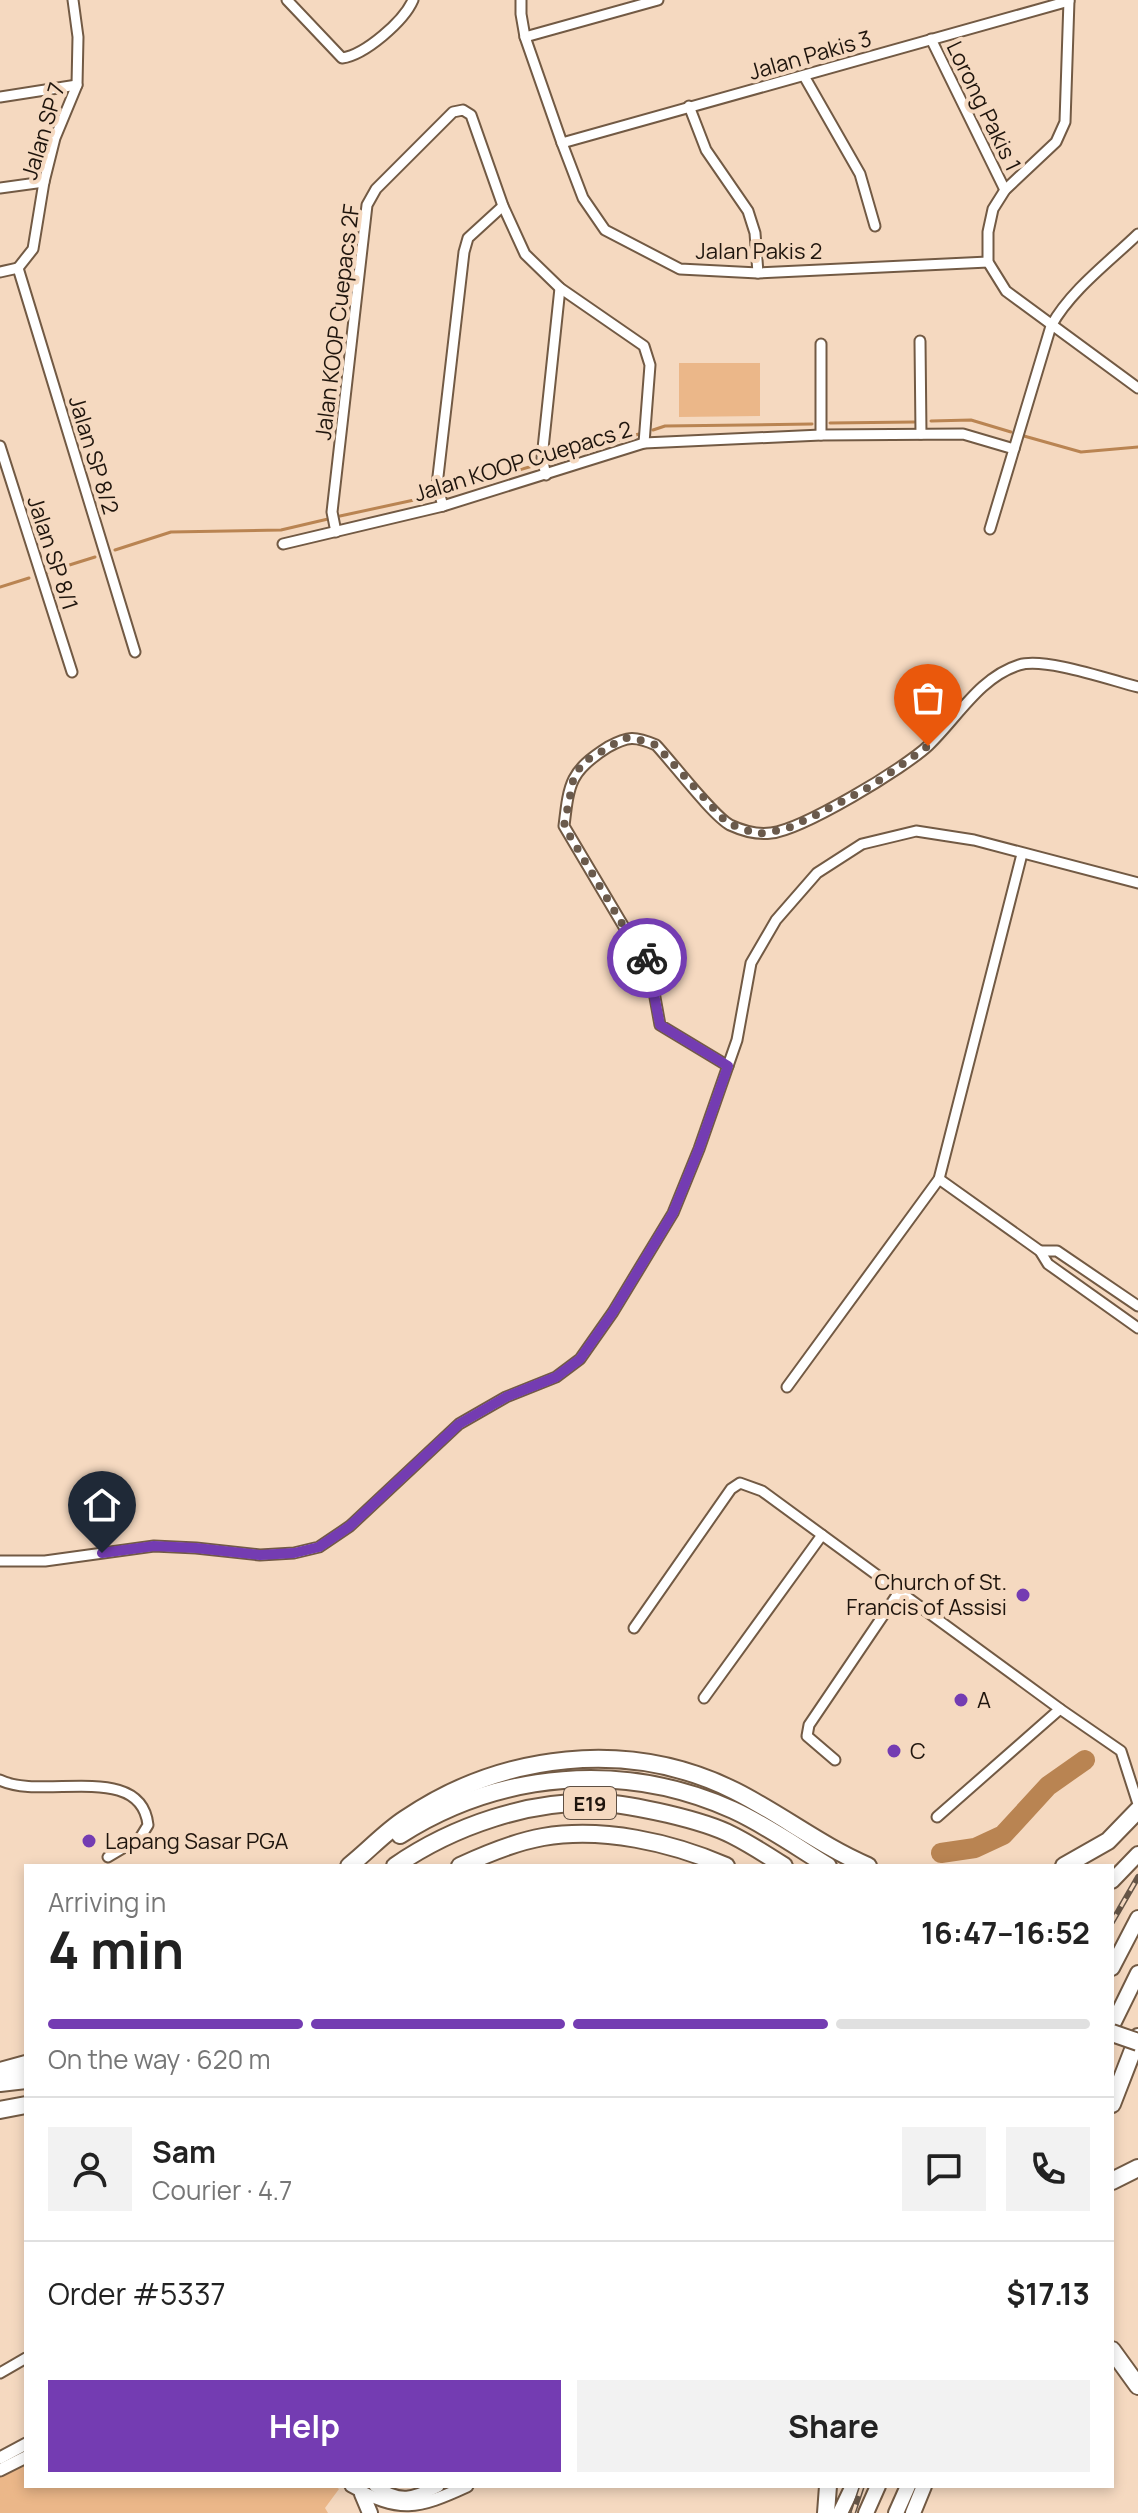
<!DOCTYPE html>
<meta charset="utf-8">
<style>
body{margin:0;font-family:Manrope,sans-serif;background:#f2f2f2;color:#222;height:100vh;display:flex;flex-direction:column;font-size:30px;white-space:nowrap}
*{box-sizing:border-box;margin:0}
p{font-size:26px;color:#767676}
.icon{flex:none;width:44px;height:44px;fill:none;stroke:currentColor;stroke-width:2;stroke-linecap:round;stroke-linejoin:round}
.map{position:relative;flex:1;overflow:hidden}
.drawer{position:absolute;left:24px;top:1864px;width:1090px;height:624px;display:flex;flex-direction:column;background:#fff;border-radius:0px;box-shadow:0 4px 12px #0003}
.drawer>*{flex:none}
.pin{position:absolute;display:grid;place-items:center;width:68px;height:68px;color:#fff;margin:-82px -34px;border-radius:50% 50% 50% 0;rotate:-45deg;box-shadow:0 0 8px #0007}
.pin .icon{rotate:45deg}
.courier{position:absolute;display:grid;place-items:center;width:80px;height:80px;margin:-40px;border:6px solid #743cb2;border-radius:50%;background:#fff;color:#222;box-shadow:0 2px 10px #0007}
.head em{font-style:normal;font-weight:700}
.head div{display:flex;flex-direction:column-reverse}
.head{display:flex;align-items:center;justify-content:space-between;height:136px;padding:0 24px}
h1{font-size:52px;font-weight:700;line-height:60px}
.bar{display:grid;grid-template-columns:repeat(4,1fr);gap:12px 8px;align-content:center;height:96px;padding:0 24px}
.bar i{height:10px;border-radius:6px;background:#e0e0e0}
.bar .on{background:#743cb2}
.bar p{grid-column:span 4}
.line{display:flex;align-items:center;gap:20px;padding:0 24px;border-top:2px solid #e0e0e0}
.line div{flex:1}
.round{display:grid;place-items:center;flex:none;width:84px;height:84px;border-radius:0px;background:#f2f2f2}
.cta{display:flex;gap:16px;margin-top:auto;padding:16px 24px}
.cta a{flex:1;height:92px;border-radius:0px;background:#743cb2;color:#fff;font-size:32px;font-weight:700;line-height:92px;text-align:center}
.cta a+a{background:#f2f2f2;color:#222}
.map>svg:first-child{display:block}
.green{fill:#ebb789}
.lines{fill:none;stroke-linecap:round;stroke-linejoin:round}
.stream{stroke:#b98452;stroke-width:3}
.river{stroke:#b98452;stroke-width:20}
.minor-casing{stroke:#725a44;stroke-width:13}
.tertiary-casing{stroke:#725a44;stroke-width:15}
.trunk-casing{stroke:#725a44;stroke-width:18}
.motorway-casing{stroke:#725a44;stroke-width:20}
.minor{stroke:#fff;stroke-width:9}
.tertiary{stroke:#fff;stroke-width:11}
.trunk{stroke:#fff;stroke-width:14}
.motorway{stroke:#fff;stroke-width:16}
.rail-casing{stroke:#655547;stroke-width:6}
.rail{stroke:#f5d9c0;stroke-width:3;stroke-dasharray:9;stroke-linecap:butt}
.motorway-bridge-casing{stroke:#725a44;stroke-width:20;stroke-linecap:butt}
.motorway-bridge{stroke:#fff;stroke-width:16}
.done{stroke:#6a5a4c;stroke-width:8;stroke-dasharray:0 14.4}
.route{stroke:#743cb2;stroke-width:10}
.poi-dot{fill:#743cb2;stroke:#f5d9c0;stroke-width:3}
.labels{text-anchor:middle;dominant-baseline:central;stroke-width:8;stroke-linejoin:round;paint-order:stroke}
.shield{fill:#f5d9c0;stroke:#5f5043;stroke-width:2}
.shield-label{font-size:20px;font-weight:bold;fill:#1f150d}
.street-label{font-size:22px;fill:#1f150d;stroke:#f5d9c0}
.poi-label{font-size:22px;fill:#1f150d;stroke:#f5d9c0;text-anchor:start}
</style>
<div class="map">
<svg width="1138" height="2513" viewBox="0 0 1138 2513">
<rect width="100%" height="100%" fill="#f5d9c0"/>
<g class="green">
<polygon points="679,363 760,363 760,416 679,417"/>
<polygon points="26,2462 26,2486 335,2486 339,2489 325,2508 328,2513 0,2513 0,2475"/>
</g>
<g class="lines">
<g class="stream">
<polyline points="931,421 971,420 1011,432"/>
<polyline points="830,423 914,422"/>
<polyline points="653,430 665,426 812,424"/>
<polyline points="1024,436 1081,452 1138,447"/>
<polyline points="550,461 639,434"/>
<polyline points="445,492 536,465"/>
<polyline points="340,516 428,497"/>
<polyline points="115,550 171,532 281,530 328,519"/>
<polyline points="47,572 95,557"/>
<polyline points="0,587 29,578"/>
</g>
<polyline class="river" points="941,1853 975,1848 1003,1835 1048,1786 1085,1760"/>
<defs>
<g id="minor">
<path d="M287,0L342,58C365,55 404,21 413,0"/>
<polyline points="521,0 521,14 525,37 562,143 583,198 605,230 680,269 758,273 988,262"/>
<polyline points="1069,0 1065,122 1056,142 1005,190 993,209 988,232 988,262 1006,291 1138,388"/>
<polyline points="525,37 658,0"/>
<polyline points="931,39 1005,190"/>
<polyline points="804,76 860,174 875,226"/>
<polyline points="0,97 77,85"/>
<polyline points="689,106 706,150 748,211 755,233 758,273"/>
<polyline points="562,143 1069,1"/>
<polyline points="0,188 44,182"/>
<polyline points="18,268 135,652"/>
<polyline points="18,268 33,249 44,182 55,138 77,85 78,37 73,0"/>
<polyline points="0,272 18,268"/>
<polyline points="920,341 921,434"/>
<polyline points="821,344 821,435"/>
<polyline points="0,446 72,672"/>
<polyline points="546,475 542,458 560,288"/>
<polyline points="443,506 437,485 464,252 468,238 503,206"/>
<path d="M990,529L1051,326C1071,290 1109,262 1138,234"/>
<polyline points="336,532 332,512 367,205 376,189 453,112 463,110 471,115 503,206 525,254 560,288 644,346 650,365 644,443"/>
<polyline points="283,544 443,506 644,443 821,435 963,434 1014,449"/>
<path d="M728,1066L660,1025L648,959L624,927L564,826C569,783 570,771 608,747C628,736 635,736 656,745C673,763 712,815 730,825C743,831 757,835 771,833C802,830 905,768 929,745C957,718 980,677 1019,665C1045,657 1110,680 1138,687"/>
<polyline points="939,1179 1040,1251 1048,1264 1138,1328"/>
<polyline points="1040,1251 1057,1251 1138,1306"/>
<polyline points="787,1387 939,1179 1022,854"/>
<polyline points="0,1561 45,1561 154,1546 196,1548 260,1555 294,1553 319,1547 350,1526 459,1424 506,1397 556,1377 580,1359 613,1312 673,1213 699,1149 737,1040 751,963 776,920 817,873 862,844 916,831 974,840 1138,883"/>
<polyline points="634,1628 731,1489 740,1483 762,1491 1060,1709 1121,1751 1138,1804"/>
<polyline points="704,1698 822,1535"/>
<polyline points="835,1760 807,1736 809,1725 899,1592"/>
<path d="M0,1780C42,1801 141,1761 148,1825L140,1838L108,1857"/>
<polyline points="937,1817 1060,1709"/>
<polyline points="0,2373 26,2358"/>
</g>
<g id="tertiary">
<polyline points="0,2458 26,2444"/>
<polyline points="0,2470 26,2457"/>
<path d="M351,2486C400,2513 417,2509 467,2486"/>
<path d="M375,2486C400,2503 413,2499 438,2486"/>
</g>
<g id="trunk">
<polyline points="1112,1881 1138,1854"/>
<polyline points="1112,1968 1138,1918"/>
<polyline points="1112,2026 1138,1973"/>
<polyline points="362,2494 370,2513"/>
<polyline points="840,2513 853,2486"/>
<polyline points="866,2513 878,2486"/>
<polyline points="896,2513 908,2486"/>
<polyline points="913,2513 924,2486"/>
</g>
<g id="motorway">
<path d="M400,1835C500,1771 624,1761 733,1810C766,1825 797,1847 828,1866"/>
<path d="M349,1866C368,1851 385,1832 405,1819C502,1753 629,1738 735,1791C781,1814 821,1846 868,1866"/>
<path d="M395,1866C453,1826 531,1799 602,1803C624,1804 646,1809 668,1814C689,1819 713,1825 732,1835C750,1844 767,1855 784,1866"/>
<path d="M460,1866C486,1854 514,1842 543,1837C603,1827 670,1842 726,1866"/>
<polyline points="1064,1866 1108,1841 1138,1810"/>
<polyline points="0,2071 26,2064"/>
<polyline points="0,2083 26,2080"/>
<polyline points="1112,2104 1138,2037"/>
<polyline points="0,2110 26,2105"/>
<polyline points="1112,2181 1138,2168"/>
<polyline points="1112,2350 1138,2386"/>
<polyline points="826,2513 828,2486"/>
</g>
</defs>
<use href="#minor" class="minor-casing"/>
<use href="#tertiary" class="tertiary-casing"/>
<use href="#trunk" class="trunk-casing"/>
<use href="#motorway" class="motorway-casing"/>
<use href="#minor" class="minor"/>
<use href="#tertiary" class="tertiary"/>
<use href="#trunk" class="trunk"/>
<use href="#motorway" class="motorway"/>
<defs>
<g id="rail">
<polyline points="1112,1922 1138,1877"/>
<polyline points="853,2513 862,2486"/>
</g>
</defs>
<use href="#rail" class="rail-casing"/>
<use href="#rail" class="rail"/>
<defs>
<polyline id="motorway-bridge" points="1112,2033 1138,2042"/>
</defs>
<use href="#motorway-bridge" class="motorway-bridge-casing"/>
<use href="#motorway-bridge" class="motorway-bridge"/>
</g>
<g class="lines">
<polyline class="done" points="647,958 624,927 564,826 573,781 582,763 624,738 634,738 656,745 727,823 757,834 786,829 820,813 873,785 928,746"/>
<polyline class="route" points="102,1553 154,1546 196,1548 260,1555 294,1553 319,1547 350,1526 459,1424 506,1397 556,1377 580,1359 613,1312 673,1213 699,1149 728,1066 660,1025 647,958"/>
</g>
<g class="poi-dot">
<circle cx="1023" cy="1595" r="8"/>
<circle cx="961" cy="1700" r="8"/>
<circle cx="894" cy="1751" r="8"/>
<circle cx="89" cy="1841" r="8"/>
</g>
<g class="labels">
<rect class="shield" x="564" y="1787" width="52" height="32" rx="6"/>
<g class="shield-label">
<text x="590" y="1803">E19</text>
</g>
<g class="street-label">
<text transform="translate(810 55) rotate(-16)">Jalan Pakis 3</text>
<text transform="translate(984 106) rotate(64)">Lorong Pakis 1</text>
<text transform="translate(43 131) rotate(-73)">Jalan SP 7</text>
<text x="759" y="251">Jalan Pakis 2</text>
<text transform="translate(337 322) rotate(-83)">Jalan KOOP Cuepacs 2F</text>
<text transform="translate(94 455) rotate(73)">Jalan SP 8/2</text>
<text transform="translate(523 461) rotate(-17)">Jalan KOOP Cuepacs 2</text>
<text transform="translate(53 553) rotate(72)">Jalan SP 8/1</text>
</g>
<g class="poi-label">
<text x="1007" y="1582" text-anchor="end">Church of St.<tspan x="1007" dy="25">Francis of Assisi</tspan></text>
<text x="977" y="1700">A</text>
<text x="910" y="1751">C</text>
<text x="105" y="1841">Lapang Sasar PGA</text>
</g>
</g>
</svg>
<div class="pin" style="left:928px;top:746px;background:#ea580c"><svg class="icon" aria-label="bag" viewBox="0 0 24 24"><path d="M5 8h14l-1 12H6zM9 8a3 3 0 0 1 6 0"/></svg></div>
<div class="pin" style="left:102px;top:1553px;background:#1f2937"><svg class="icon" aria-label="home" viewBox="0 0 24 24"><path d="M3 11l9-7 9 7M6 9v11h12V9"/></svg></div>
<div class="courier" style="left:647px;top:958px"><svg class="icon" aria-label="bike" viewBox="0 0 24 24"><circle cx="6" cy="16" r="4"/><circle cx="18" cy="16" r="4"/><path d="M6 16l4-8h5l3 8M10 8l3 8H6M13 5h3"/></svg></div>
<section class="drawer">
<div class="head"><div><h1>4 min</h1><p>Arriving in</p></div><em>16:47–16:52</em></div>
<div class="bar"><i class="on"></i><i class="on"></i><i class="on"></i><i></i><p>On the way · 620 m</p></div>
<div class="line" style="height:144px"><a class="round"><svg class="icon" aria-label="person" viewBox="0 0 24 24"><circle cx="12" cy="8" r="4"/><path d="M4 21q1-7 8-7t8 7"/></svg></a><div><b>Sam</b><p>Courier · 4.7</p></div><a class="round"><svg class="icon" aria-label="chat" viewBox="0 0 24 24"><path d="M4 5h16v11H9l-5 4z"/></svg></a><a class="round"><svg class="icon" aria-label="phone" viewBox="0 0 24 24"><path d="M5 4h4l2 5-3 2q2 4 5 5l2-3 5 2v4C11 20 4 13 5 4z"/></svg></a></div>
<div class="line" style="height:104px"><div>Order #5337</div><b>$17.13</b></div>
<div class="cta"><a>Help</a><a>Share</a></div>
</section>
</div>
